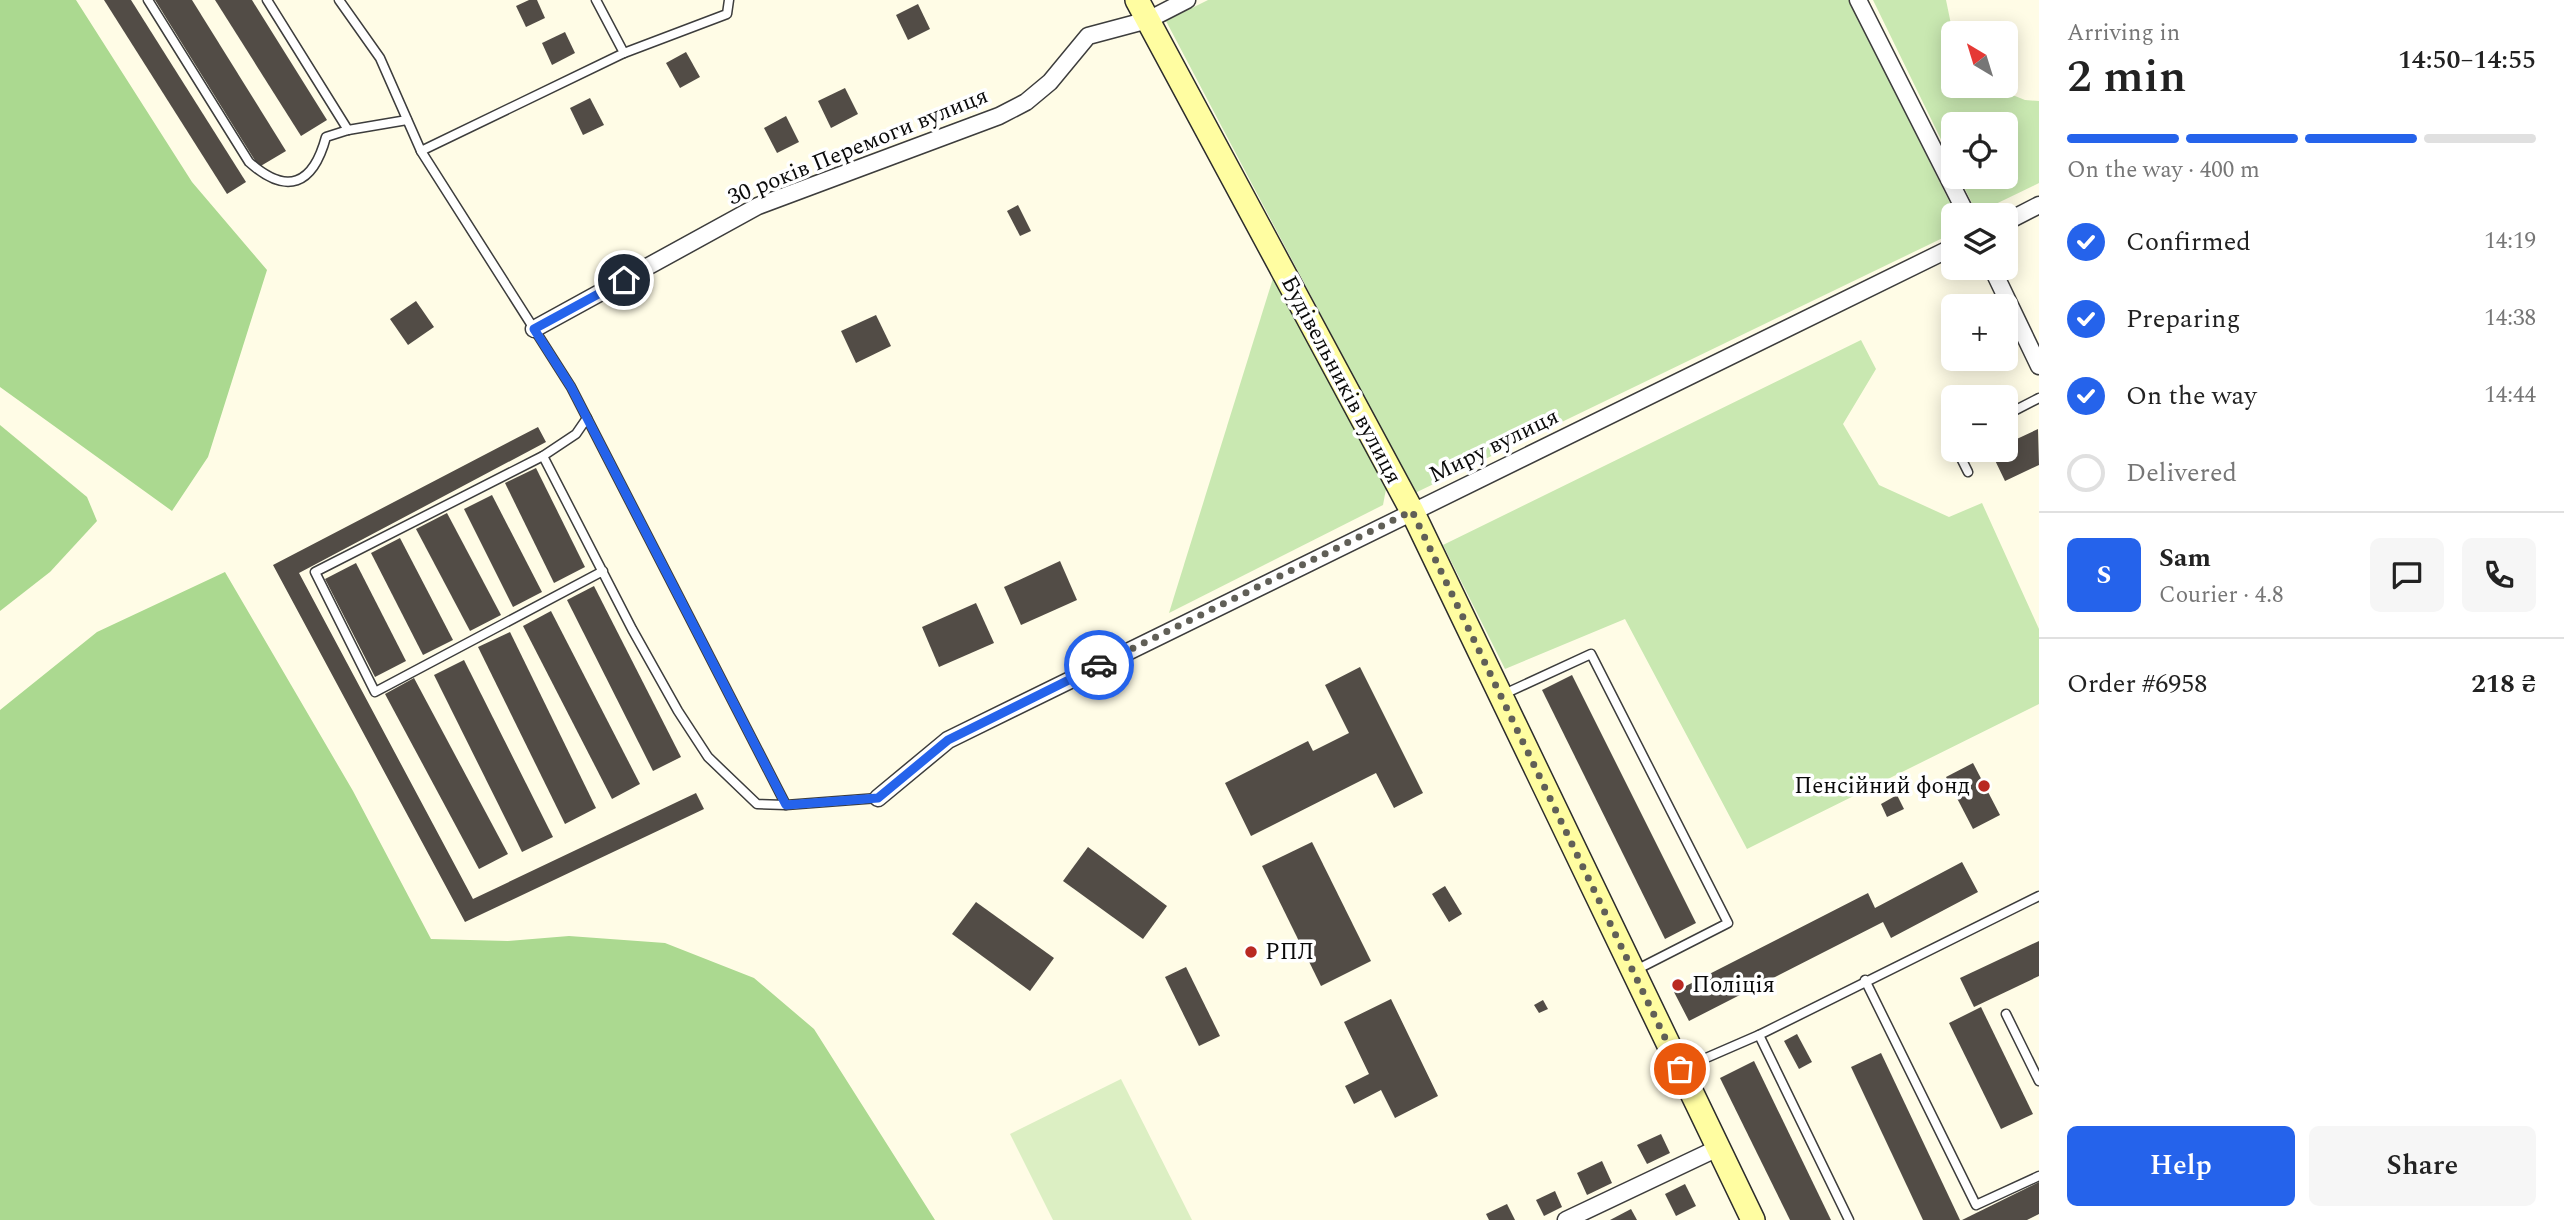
<!DOCTYPE html>
<meta charset="utf-8">
<style>
body{margin:0;font-family:Spectral,serif;background:#f6f6f6;color:#222;height:100vh;display:flex;flex-direction:column;font-size:26px;white-space:nowrap}
*{box-sizing:border-box;margin:0}
p{font-size:23px;color:#767676}
.icon{flex:none;width:38px;height:38px;fill:none;stroke:currentColor;stroke-width:2;stroke-linecap:round;stroke-linejoin:round}
.map{position:relative;flex:1;overflow:hidden}
.panel{display:flex;flex-direction:column;background:#fff;width:525px}
.panel>*{flex:none}
.needle{width:46px;rotate:322deg}
.fabs{position:absolute;left:1941px;top:21px;display:grid;gap:14px}
.fabs a{display:grid;place-items:center;width:77px;height:77px;border-radius:10px;background:#fff;box-shadow:0 4px 18px #0003;font-size:35px}
.pin{position:absolute;display:grid;place-items:center;width:60px;height:60px;color:#fff;margin:-30px;border:4px solid #fff;border-radius:50%;box-shadow:0 2px 7px #0007}
.courier{position:absolute;display:grid;place-items:center;width:70px;height:70px;margin:-35px;border:5px solid #2563eb;border-radius:50%;background:#fff;color:#222;box-shadow:0 2px 9px #0007}
.overview em{font-style:normal;font-weight:600}
.overview div{display:flex;flex-direction:column-reverse}
.overview{display:flex;align-items:center;justify-content:space-between;height:119px;padding:0 28px}
h1{font-size:46px;font-weight:600;line-height:52px}
.bar{display:grid;grid-template-columns:repeat(4,1fr);gap:10px 7px;align-content:center;height:84px;padding:0 28px}
.bar i{height:9px;border-radius:5px;background:#e0e0e0}
.bar .active{background:#2563eb}
.bar p{grid-column:span 4}
.line{display:flex;align-items:center;gap:18px;padding:0 28px;border-top:2px solid #e0e0e0}
.line div{flex:1}
.round{display:grid;place-items:center;flex:none;width:74px;height:74px;border-radius:10px;background:#f6f6f6}
ol{padding:0 28px;list-style:none}
li{display:flex;align-items:center;gap:21px;height:77px}
li p{margin-inline-start:auto}
li .icon{padding:7px;border-radius:50%;background:#2563eb;color:#fff;stroke-width:4}
li:last-child{color:#767676}
li i{width:38px;height:38px;border:4px solid #e0e0e0;border-radius:50%}
.button{display:flex;gap:14px;margin-top:auto;padding:14px 28px}
.button a{flex:1;height:80px;border-radius:10px;background:#2563eb;color:#fff;font-size:28px;font-weight:600;line-height:80px;text-align:center}
.button a+a{background:#f6f6f6;color:#222}
main{display:flex;flex:1;min-height:0}
.map>svg:first-child{display:block}
.green{fill:#c9e8b1}
.forest{fill:#abd990}
.pitch{fill:#dcefc3}
.building{fill:#524c46}
.lines{fill:none;stroke-linecap:round;stroke-linejoin:round}
.lane-casing{stroke:#3d3d3d;stroke-width:11}
.street-casing{stroke:#3d3d3d;stroke-width:19}
.secondary-casing{stroke:#2c2c2c;stroke-width:26}
.lane{stroke:#fff;stroke-width:8}
.street{stroke:#fff;stroke-width:16}
.secondary{stroke:#fffda1;stroke-width:23}
.done{stroke:#605f57;stroke-width:7;stroke-dasharray:0 12.6}
.route{stroke:#2563eb;stroke-width:9}
.poi-dot{fill:#b92922;stroke:#fff;stroke-width:2.5}
.labels{text-anchor:middle;dominant-baseline:central;stroke-width:7;stroke-linejoin:round;paint-order:stroke}
.street-label{font-size:23px;fill:#0a0a0a;stroke:#fff}
.poi-label{font-size:23px;fill:#0a0a0a;stroke:#fff;text-anchor:start}
</style>
<main>
<div class="map">
<svg width="2039" height="1220" viewBox="0 0 2039 1220">
<rect width="100%" height="100%" fill="#fffce6"/>
<g class="green">
<polygon points="1208,0 1849,0 1956,215 1953,215 1953,233 1415,493 1166,21"/>
<polygon points="1873,0 1946,0 1953,34 1953,86 1990,86 2025,100 2039,101 2039,183 1977,213 1959,177 2006,177 2006,124 1953,124 1953,164"/>
<polygon points="1274,275 1387,484 1383,505 1169,613"/>
<polygon points="1861,340 1876,369 1843,424 1879,485 1949,517 1982,503 2039,629 2039,704 1747,849 1625,619 1505,669 1443,545"/>
</g>
<g class="forest">
<polygon points="0,0 76,0 192,182 267,270 208,457 172,511 0,387"/>
<polygon points="0,425 87,497 97,521 50,572 0,611"/>
<polygon points="225,572 353,791 431,939 508,941 569,936 665,943 754,978 814,1029 935,1220 0,1220 0,710 97,632"/>
</g>
<polygon class="pitch" points="1121,1079 1192,1220 1053,1220 1010,1134"/>
<g class="building">
<polygon points="104,0 131,0 246,182 227,194"/>
<polygon points="155,0 192,0 286,151 259,167"/>
<polygon points="215,0 252,0 327,120 301,136"/>
<polygon points="529,0 537,0 545,18 526,27 516,6"/>
<polygon points="918,4 930,29 908,40 896,15"/>
<polygon points="565,32 575,53 552,65 542,43"/>
<polygon points="686,52 700,77 680,88 666,63"/>
<polygon points="845,88 858,114 831,128 818,101"/>
<polygon points="590,98 604,125 583,135 570,108"/>
<polygon points="786,116 799,142 777,153 764,128"/>
<polygon points="1018,205 1031,231 1020,236 1007,211"/>
<polygon points="416,301 434,327 408,345 390,319"/>
<polygon points="876,315 891,346 856,363 841,331"/>
<polygon points="538,427 546,442 299,573 473,899 696,793 704,809 465,922 273,565"/>
<polygon points="2038,429 2039,465 2005,481 1991,452 2006,450 2006,444"/>
<polygon points="536,468 585,567 554,583 505,483"/>
<polygon points="492,495 542,592 513,607 464,509"/>
<polygon points="447,513 501,615 470,631 416,529"/>
<polygon points="400,538 453,640 423,655 371,553"/>
<polygon points="1060,561 1077,600 1021,625 1004,587"/>
<polygon points="356,563 406,661 375,677 325,579"/>
<polygon points="594,586 681,757 653,771 567,600"/>
<polygon points="976,603 994,643 939,667 922,627"/>
<polygon points="551,611 640,784 612,799 523,626"/>
<polygon points="510,632 596,808 565,824 478,647"/>
<polygon points="464,660 553,837 522,852 434,675"/>
<polygon points="1360,667 1423,793 1394,808 1376,773 1251,836 1225,783 1308,741 1313,751 1349,733 1325,685"/>
<polygon points="1572,675 1696,923 1665,939 1542,690"/>
<polygon points="414,678 508,854 479,869 385,694"/>
<polygon points="1973,763 2000,815 1973,829 1946,777"/>
<polygon points="1897,795 1904,809 1887,817 1881,804"/>
<polygon points="1312,842 1371,961 1321,986 1262,866"/>
<polygon points="1088,847 1167,906 1143,939 1063,881"/>
<polygon points="1962,862 1978,892 1891,938 1883,922 1689,1021 1674,992 1868,893 1875,908"/>
<polygon points="1445,886 1462,914 1449,922 1432,894"/>
<polygon points="976,902 1054,958 1030,991 952,934"/>
<polygon points="2039,941 2039,976 1974,1007 1960,978"/>
<polygon points="1186,967 1220,1036 1199,1046 1165,977"/>
<polygon points="1391,999 1438,1096 1395,1118 1381,1090 1354,1104 1345,1086 1369,1074 1344,1022"/>
<polygon points="1543,1000 1548,1009 1539,1013 1534,1005"/>
<polygon points="1981,1007 2033,1114 2001,1129 1949,1023"/>
<polygon points="1797,1034 1812,1062 1799,1069 1784,1041"/>
<polygon points="1881,1053 1960,1220 1923,1220 1851,1067"/>
<polygon points="1754,1061 1831,1220 1790,1220 1720,1078"/>
<polygon points="1661,1134 1670,1153 1647,1164 1637,1145"/>
<polygon points="1602,1161 1612,1183 1587,1195 1577,1173"/>
<polygon points="2039,1182 2039,1214 2027,1220 1962,1220"/>
<polygon points="1685,1184 1696,1206 1676,1216 1665,1194"/>
<polygon points="1555,1191 1562,1207 1544,1216 1536,1200"/>
<polygon points="1507,1204 1515,1220 1489,1220 1486,1214"/>
<polygon points="1631,1209 1637,1220 1610,1220"/>
</g>
<g class="lines">
<defs>
<g id="lane">
<path d="M148,0L249,162C287,196 313,185 326,137L348,130L407,120"/>
<polyline points="267,0 348,130"/>
<polyline points="339,0 380,58 421,151 571,387 786,805 878,798"/>
<polyline points="624,53 727,14 729,0"/>
<polyline points="421,151 624,53 596,0"/>
<polyline points="2006,415 2039,398"/>
<polyline points="1957,450 1968,472"/>
<polyline points="543,456 576,434 587,418"/>
<polyline points="603,571 375,692 315,572 543,456 632,629 678,711 708,757 757,804 786,805"/>
<polyline points="1502,695 1591,654 1728,923 1634,971"/>
<polyline points="1865,980 1976,1205 2039,1176"/>
<polyline points="2006,1014 2039,1081"/>
<polyline points="1759,1035 1849,1220"/>
<polyline points="1683,1068 1759,1035 2039,896"/>
</g>
<g id="street">
<polyline points="1858,0 1967,215"/>
<polyline points="2006,222 2039,205"/>
<polyline points="1992,268 2039,366"/>
<polyline points="534,329 758,206 999,116 1026,102 1050,82 1088,36 1148,20 1187,0"/>
<polyline points="878,798 948,740 1953,247"/>
<polyline points="1566,1220 1718,1148"/>
</g>
<polyline id="secondary" points="1137,0 1412,511 1753,1220"/>
</defs>
<use href="#lane" class="lane-casing"/>
<use href="#street" class="street-casing"/>
<use href="#secondary" class="secondary-casing"/>
<use href="#lane" class="lane"/>
<use href="#street" class="street"/>
<use href="#secondary" class="secondary"/>
</g>
<g class="lines">
<polyline class="done" points="1099,665 1412,511 1680,1069"/>
<polyline class="route" points="624,280 534,329 571,387 786,805 878,798 948,740 1099,665"/>
</g>
<g class="poi-dot">
<circle cx="1984" cy="786" r="7"/>
<circle cx="1251" cy="952" r="7"/>
<circle cx="1678" cy="985" r="7"/>
</g>
<g class="labels">
<g class="street-label">
<text transform="translate(858 147) rotate(-22)">30 років Перемоги вулиця</text>
<text transform="translate(1341 380) rotate(62)">Будівельників вулиця</text>
<text transform="translate(1494 446) rotate(-26)">Миру вулиця</text>
</g>
<g class="poi-label">
<text x="1970" y="786" text-anchor="end">Пенсійний фонд</text>
<text x="1265" y="952">РПЛ</text>
<text x="1692" y="985">Поліція</text>
</g>
</g>
</svg>
<div class="fabs">
<a><svg class="needle" viewBox="-14 -14 28 28"><path d="M0-13l5 13h-10z" fill="#e53935"/><path d="M0 13l5-13h-10z" fill="#767676"/></svg></a>
<a><svg class="icon" aria-label="locate" viewBox="0 0 24 24"><circle cx="12" cy="12" r="6"/><path d="M12 2v4M12 18v4M2 12h4M18 12h4"/></svg></a>
<a><svg class="icon" aria-label="layers" viewBox="0 0 24 24"><path d="M12 4l9 5-9 5-9-5zM3 14l9 5 9-5"/></svg></a>
<a>+</a>
<a>−</a>
</div>
<div class="pin" style="left:1680px;top:1069px;background:#ea580c"><svg class="icon" aria-label="bag" viewBox="0 0 24 24"><path d="M5 8h14l-1 12H6zM9 8a3 3 0 0 1 6 0"/></svg></div>
<div class="pin" style="left:624px;top:280px;background:#1f2937"><svg class="icon" aria-label="home" viewBox="0 0 24 24"><path d="M3 11l9-7 9 7M6 9v11h12V9"/></svg></div>
<div class="courier" style="left:1099px;top:665px"><svg class="icon" aria-label="car" viewBox="0 0 24 24"><path d="M5 17H2v-5l4-1 3-4h7l3 4 3 1v5h-3M9 17h6M6 11h13"/><circle cx="7" cy="17" r="2"/><circle cx="17" cy="17" r="2"/></svg></div>
</div>
<section class="panel">
<div class="overview"><div><h1>2 min</h1><p>Arriving in</p></div><em>14:50–14:55</em></div>
<div class="bar"><i class="active"></i><i class="active"></i><i class="active"></i><i></i><p>On the way · 400 m</p></div>
<ol>
<li><svg class="icon" aria-label="check" viewBox="0 0 24 24"><path d="M5 12l5 5 9-10"/></svg>Confirmed<p>14:19</p></li>
<li><svg class="icon" aria-label="check" viewBox="0 0 24 24"><path d="M5 12l5 5 9-10"/></svg>Preparing<p>14:38</p></li>
<li><svg class="icon" aria-label="check" viewBox="0 0 24 24"><path d="M5 12l5 5 9-10"/></svg>On the way<p>14:44</p></li>
<li><i></i>Delivered</li>
</ol>
<div class="line" style="height:126px"><b class="round" style="background:#2563eb;color:#fff">S</b><div><b>Sam</b><p>Courier · 4.8</p></div><a class="round"><svg class="icon" aria-label="chat" viewBox="0 0 24 24"><path d="M4 5h16v11H9l-5 4z"/></svg></a><a class="round"><svg class="icon" aria-label="phone" viewBox="0 0 24 24"><path d="M5 4h4l2 5-3 2q2 4 5 5l2-3 5 2v4C11 20 4 13 5 4z"/></svg></a></div>
<div class="line" style="height:91px"><div>Order #6958</div><b>218 ₴</b></div>
<div class="button"><a>Help</a><a>Share</a></div>
</section>
</main>
